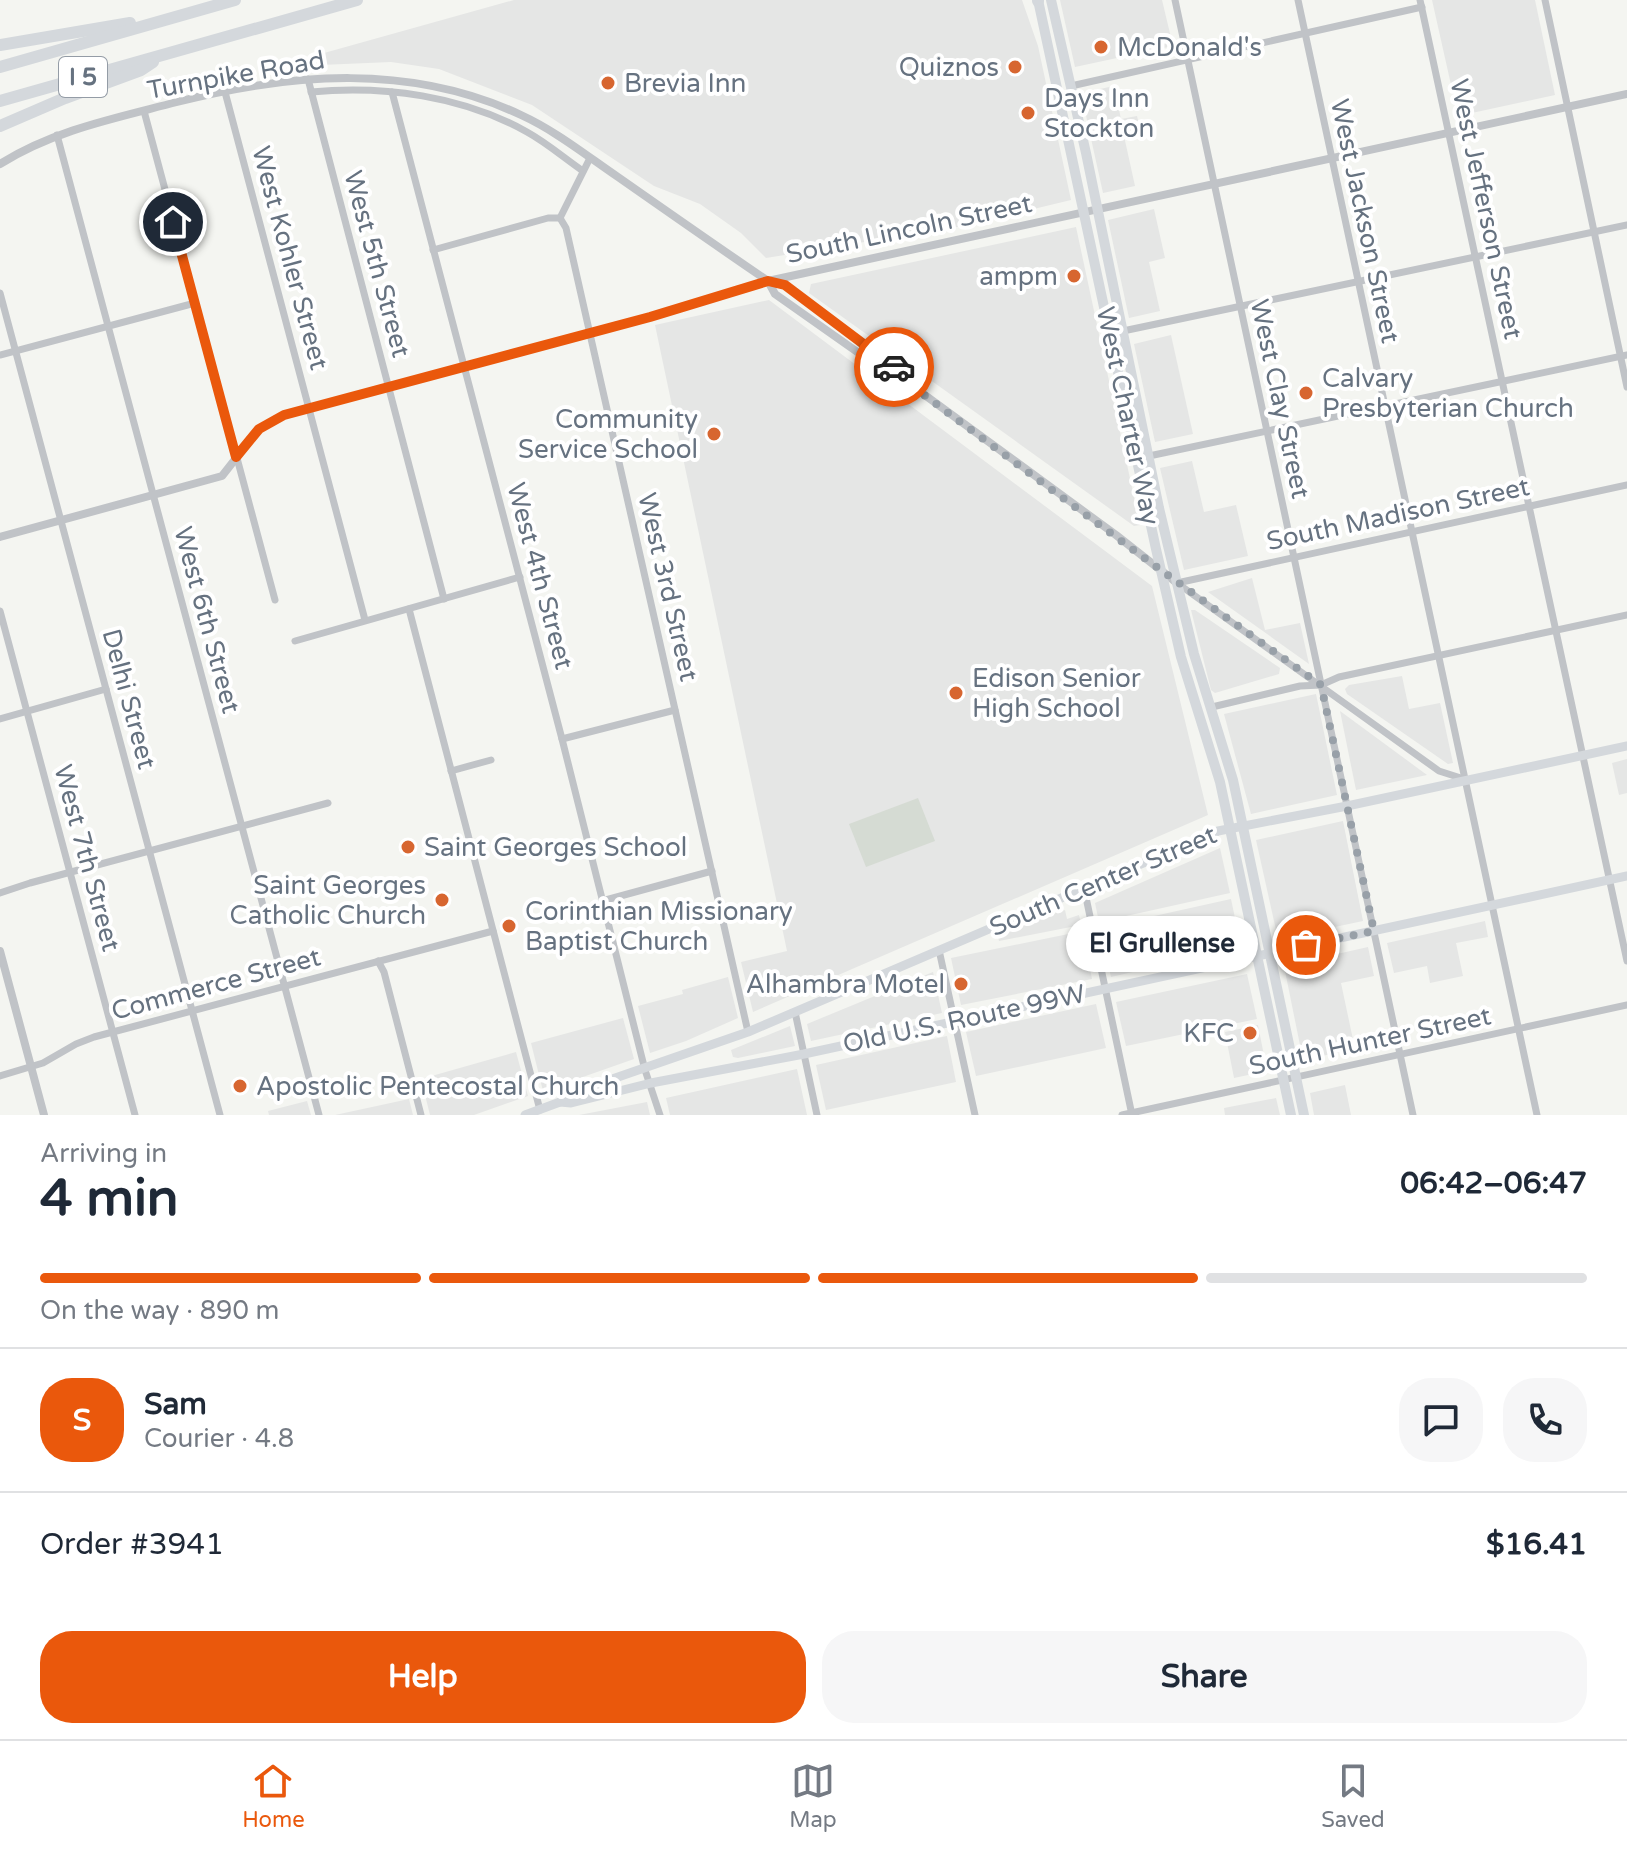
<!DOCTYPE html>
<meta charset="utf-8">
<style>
body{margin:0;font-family:"Varela Round",sans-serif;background:#f6f6f7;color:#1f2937;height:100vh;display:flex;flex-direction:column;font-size:30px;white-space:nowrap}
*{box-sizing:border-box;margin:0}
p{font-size:26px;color:#747a83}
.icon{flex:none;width:44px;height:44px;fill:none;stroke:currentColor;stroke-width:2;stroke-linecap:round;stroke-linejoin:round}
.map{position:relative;height:1115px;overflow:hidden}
.panel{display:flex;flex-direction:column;background:#fff;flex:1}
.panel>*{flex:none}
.pin{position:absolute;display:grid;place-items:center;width:68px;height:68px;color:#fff;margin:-34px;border:4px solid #fff;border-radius:50%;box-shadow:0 2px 8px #0007}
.courier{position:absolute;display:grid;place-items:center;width:80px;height:80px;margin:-40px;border:6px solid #ea580c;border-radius:50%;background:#fff;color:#222;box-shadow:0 2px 10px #0007}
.bubble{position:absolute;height:56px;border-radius:28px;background:#fff;box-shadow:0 2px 6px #0004;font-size:26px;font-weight:700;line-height:56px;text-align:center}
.headline em{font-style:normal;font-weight:700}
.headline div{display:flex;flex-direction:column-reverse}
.headline{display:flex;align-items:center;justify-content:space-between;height:136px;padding:0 40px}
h1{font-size:52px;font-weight:700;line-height:60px}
.bar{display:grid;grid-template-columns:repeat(4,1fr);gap:12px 8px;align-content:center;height:96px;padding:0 40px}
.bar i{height:10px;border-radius:6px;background:#e0e1e3}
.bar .active{background:#ea580c}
.bar p{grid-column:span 4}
.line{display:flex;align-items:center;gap:20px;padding:0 40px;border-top:2px solid #e0e1e3}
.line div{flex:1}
.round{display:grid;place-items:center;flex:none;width:84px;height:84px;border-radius:32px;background:#f6f6f7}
.action{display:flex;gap:16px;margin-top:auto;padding:16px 40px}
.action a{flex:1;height:92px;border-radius:32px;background:#ea580c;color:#fff;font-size:32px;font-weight:700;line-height:92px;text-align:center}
.action a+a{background:#f6f6f7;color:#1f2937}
.menu{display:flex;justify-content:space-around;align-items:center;height:112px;border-top:2px solid #e0e1e3;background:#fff;font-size:22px;color:#747a83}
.menu a{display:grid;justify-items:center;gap:4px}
.menu .active{color:#ea580c}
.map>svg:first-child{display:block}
.built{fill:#e5e6e5}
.green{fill:#d5dbd3}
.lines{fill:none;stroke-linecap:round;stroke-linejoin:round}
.minor{stroke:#c0c3c7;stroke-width:7}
.tertiary{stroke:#c0c3c7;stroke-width:8}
.secondary{stroke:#d4d8dc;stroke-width:9}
.primary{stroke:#d4d8dc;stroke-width:10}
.motorway{stroke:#d4d8dc;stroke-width:12}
.done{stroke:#98a0a8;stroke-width:8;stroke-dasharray:0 14.4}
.route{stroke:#ea580c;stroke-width:10}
.poi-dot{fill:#d76630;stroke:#fff;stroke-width:3}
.labels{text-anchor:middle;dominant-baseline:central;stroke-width:8;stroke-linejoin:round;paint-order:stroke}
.shield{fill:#fff;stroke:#949ca6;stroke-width:2}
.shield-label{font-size:24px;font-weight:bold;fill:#667280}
.poi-label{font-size:26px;fill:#667280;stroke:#fff;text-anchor:start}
.street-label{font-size:26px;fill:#667280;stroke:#fff}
</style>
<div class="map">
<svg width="1627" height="1115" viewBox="0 0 1627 1115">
<rect width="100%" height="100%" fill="#f4f5f1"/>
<g class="built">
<polygon points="514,0 1022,0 1038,46 1071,200 963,226 766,258 741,233 700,204 654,186 532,105 439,69 391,62 274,67"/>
<polygon points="1060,0 1162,0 1173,46 1075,67"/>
<polygon points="1432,0 1535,0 1555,95 1458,116"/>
<polygon points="1114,86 1121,119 1137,116 1141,133 1124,136 1135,186 1103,193 1081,93"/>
<polygon points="1154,209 1165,258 1149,262 1160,311 1129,318 1108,220"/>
<polygon points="1076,227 1140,525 1134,526 809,293 811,284"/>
<polygon points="769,300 1152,586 1208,815 753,1012 741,962 787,951 655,325"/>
<polygon points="1171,335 1193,434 1155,442 1134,344"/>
<polygon points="1192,461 1204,512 1236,505 1248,556 1184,570 1160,468"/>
<polygon points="1252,578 1265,630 1300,623 1309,664 1208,592"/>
<polygon points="1195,610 1280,668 1279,674 1215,693 1211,690 1191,610"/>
<polygon points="1402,676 1409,709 1440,703 1453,763 1448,764 1347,694 1345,689 1349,685"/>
<polygon points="1316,694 1337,795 1251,814 1224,714"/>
<polygon points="1340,711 1427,775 1356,790"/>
<polygon points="1627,759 1627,793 1619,795 1612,763"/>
<polygon points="1343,821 1363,921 1278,939 1256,840"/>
<polygon points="1220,848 1230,893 1099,922 1095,903"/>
<polygon points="1231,899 1241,947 1111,977 1100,928"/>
<polygon points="1065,910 1067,919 1079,915 1081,925 999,941 997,932"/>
<polygon points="1485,921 1488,937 1456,943 1463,976 1430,983 1427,966 1394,973 1387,943"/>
<polygon points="1083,931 1092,979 961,1005 951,958"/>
<polygon points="1368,947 1374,976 1341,983 1355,1049 1303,1060 1284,966"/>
<polygon points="933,972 942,1013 811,1041 807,1024"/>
<polygon points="1247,974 1257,1019 1126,1046 1116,1002"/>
<polygon points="728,977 738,1018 686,1041 650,1053 638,1006 683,994 682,990"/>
<polygon points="1096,1004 1106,1048 976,1076 966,1032"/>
<polygon points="623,1018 634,1059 543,1091 531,1043"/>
<polygon points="1258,1025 1267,1071 1234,1078 1225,1032"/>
<polygon points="790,1026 795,1046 738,1058 733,1057 731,1050"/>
<polygon points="947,1036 956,1082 826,1110 816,1065"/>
<polygon points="516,1052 528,1096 474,1115 430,1115 421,1079"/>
<polygon points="797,1069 807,1115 670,1115 666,1098"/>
<polygon points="1345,1085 1351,1115 1314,1115 1310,1093"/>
<polygon points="1276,1098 1280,1115 1225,1115 1224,1108"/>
<polygon points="409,1099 413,1115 335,1115"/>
<polygon points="307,1101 311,1115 269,1115 268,1111"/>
<polygon points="647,1102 650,1115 579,1115"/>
</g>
<polygon class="green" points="918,798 935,841 866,867 849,824"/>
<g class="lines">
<g class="minor">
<polyline points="1175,0 1413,1115"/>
<polyline points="1298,0 1537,1115"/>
<polyline points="1420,0 1627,961"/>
<polyline points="1545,0 1627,387"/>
<polyline points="308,79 444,599"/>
<polyline points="1071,86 1422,7"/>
<polyline points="225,92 365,620"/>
<path d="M311,92C384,85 463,96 527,132C547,143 564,158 583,171"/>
<polyline points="392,92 562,739 645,1070 660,1115"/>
<polyline points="144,111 275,600"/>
<polyline points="57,135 319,1115"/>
<polyline points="590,158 560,218 566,228 748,1032"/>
<polyline points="433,250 548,218 560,218"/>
<polyline points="0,293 220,1115"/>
<polyline points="1123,331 1627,225"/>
<polyline points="0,355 195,303"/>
<polyline points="1149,456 1627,355"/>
<polyline points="1177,583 1627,485"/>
<polyline points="1177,583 1439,771 1464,779"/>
<polyline points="409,609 540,1110"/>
<polyline points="0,611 135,1115"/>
<polyline points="295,641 520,577"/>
<polyline points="1212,707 1300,686 1321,685 1339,677 1627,615"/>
<polyline points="0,719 106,689"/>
<polyline points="562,739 675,710"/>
<polyline points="451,771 491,760"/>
<polyline points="1084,888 1132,1115"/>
<polyline points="0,893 30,883 328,803"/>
<polyline points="602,901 712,871"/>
<polyline points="939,950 975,1115"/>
<polyline points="378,961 384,972 421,1115"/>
<polyline points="795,1012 817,1115"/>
<polyline points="0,1076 43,1063 76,1044 94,1037 493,931"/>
<polyline points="1122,1115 1627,1005"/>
</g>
<g class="tertiary">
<path d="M0,164C54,130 116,118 177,102C291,73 411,63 521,115C556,131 587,156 618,177C668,212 718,247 768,281L785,285L891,364L895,368L896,374"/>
<polyline points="768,281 775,294 890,375 896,374 1116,535 1177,583"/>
<polyline points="0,537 222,476 259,429 284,415 650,317 768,281 1627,94"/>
<polyline points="0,951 44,1115"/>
</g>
<g class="secondary">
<polyline points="560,1102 571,1103 651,1083 804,1054 1627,876"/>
<polyline points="525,1115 560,1102 569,1094 748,1032 1218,831 1347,806 1627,746"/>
</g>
<g class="primary">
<polyline points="1038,0 1156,549 1181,657 1220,782 1291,1115"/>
<polyline points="1051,0 1086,153 1159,508 1194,654 1233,780 1304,1115"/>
</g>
<g class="motorway">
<polyline points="1038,0 1038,1"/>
<polyline points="0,45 130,23"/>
<polyline points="0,67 235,0"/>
<polyline points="0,101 357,0"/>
<polyline points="0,126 65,98 141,70 153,62"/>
</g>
</g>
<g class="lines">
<path class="done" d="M894,367L896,374C1037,479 1178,584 1321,685L1374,931L1306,945"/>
<polyline class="route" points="173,222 236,457 259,429 284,415 650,317 768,281 785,285 894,367"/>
</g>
<g class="poi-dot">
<circle cx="1101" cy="47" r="8"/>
<circle cx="1015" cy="67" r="8"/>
<circle cx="608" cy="83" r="8"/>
<circle cx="1028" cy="113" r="8"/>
<circle cx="1074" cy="276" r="8"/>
<circle cx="1306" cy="393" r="8"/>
<circle cx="714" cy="434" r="8"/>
<circle cx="956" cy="693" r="8"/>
<circle cx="408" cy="847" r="8"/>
<circle cx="442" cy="900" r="8"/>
<circle cx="509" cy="926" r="8"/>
<circle cx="961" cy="984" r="8"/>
<circle cx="1250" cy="1033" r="8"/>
<circle cx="240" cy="1086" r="8"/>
</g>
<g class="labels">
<rect class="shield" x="59" y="57" width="48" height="40" rx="6"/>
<g class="shield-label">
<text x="83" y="77">I 5</text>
</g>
<g class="poi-label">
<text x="1117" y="47">McDonald's</text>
<text x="999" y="67" text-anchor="end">Quiznos</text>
<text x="624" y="83">Brevia Inn</text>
<text x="1044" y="98">Days Inn<tspan x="1044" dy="30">Stockton</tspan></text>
<text x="1058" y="276" text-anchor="end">ampm</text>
<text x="1322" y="378">Calvary<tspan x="1322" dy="30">Presbyterian Church</tspan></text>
<text x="698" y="419" text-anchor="end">Community<tspan x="698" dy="30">Service School</tspan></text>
<text x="972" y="678">Edison Senior<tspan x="972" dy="30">High School</tspan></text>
<text x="424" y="847">Saint Georges School</text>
<text x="426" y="885" text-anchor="end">Saint Georges<tspan x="426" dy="30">Catholic Church</tspan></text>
<text x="525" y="911">Corinthian Missionary<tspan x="525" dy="30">Baptist Church</tspan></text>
<text x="945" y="984" text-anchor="end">Alhambra Motel</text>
<text x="1234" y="1033" text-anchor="end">KFC</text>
<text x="256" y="1086">Apostolic Pentecostal Church</text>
</g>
<g class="street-label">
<text transform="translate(236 75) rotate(-10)">Turnpike Road</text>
<text transform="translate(1486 209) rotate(78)">West Jefferson Street</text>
<text transform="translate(1365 221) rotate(78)">West Jackson Street</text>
<text transform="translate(909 229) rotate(-12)">South Lincoln Street</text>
<text transform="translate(290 258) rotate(75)">West Kohler Street</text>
<text transform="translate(377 264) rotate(75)">West 5th Street</text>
<text transform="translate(1280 399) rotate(78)">West Clay Street</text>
<text transform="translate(1128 416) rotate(78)">West Charter Way</text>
<text transform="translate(1398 514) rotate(-12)">South Madison Street</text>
<text transform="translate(540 576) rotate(75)">West 4th Street</text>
<text transform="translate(668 587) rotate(77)">West 3rd Street</text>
<text transform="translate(207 620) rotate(75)">West 6th Street</text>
<text transform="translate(129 699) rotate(75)">Delhi Street</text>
<text transform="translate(87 858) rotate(75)">West 7th Street</text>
<text transform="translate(1103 881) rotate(-23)">South Center Street</text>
<text transform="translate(216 984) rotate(-15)">Commerce Street</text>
<text transform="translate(964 1019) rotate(-12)">Old U.S. Route 99W</text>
<text transform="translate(1370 1041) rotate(-12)">South Hunter Street</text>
</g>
</g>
</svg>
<div class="pin" style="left:1306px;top:945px;background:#ea580c"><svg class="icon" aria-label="bag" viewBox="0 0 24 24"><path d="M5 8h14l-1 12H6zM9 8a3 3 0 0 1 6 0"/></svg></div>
<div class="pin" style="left:173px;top:222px;background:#1f2937"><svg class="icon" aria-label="home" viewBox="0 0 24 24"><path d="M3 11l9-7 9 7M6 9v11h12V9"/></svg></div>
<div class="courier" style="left:894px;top:367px"><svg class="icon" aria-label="car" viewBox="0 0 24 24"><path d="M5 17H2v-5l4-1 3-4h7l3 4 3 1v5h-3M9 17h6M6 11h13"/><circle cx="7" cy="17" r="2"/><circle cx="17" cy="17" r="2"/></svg></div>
<div class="bubble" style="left:1066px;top:916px;width:192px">El Grullense</div>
</div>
<section class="panel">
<div class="headline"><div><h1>4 min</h1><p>Arriving in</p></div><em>06:42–06:47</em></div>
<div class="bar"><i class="active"></i><i class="active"></i><i class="active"></i><i></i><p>On the way · 890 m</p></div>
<div class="line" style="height:144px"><b class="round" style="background:#ea580c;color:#fff">S</b><div><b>Sam</b><p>Courier · 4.8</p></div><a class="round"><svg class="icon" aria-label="chat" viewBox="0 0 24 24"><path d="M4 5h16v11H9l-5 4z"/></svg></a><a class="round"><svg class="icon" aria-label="phone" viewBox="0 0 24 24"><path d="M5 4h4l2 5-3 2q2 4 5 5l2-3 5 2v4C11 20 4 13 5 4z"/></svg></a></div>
<div class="line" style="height:104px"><div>Order #3941</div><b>$16.41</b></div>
<div class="action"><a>Help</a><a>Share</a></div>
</section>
<nav class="menu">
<a class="active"><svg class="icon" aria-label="home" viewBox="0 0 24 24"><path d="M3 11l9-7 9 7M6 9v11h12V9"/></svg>Home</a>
<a><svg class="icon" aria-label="map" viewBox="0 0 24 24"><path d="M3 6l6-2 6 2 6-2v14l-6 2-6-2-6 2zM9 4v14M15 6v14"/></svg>Map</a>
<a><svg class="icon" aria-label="saved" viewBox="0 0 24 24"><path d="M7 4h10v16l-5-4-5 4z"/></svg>Saved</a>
</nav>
